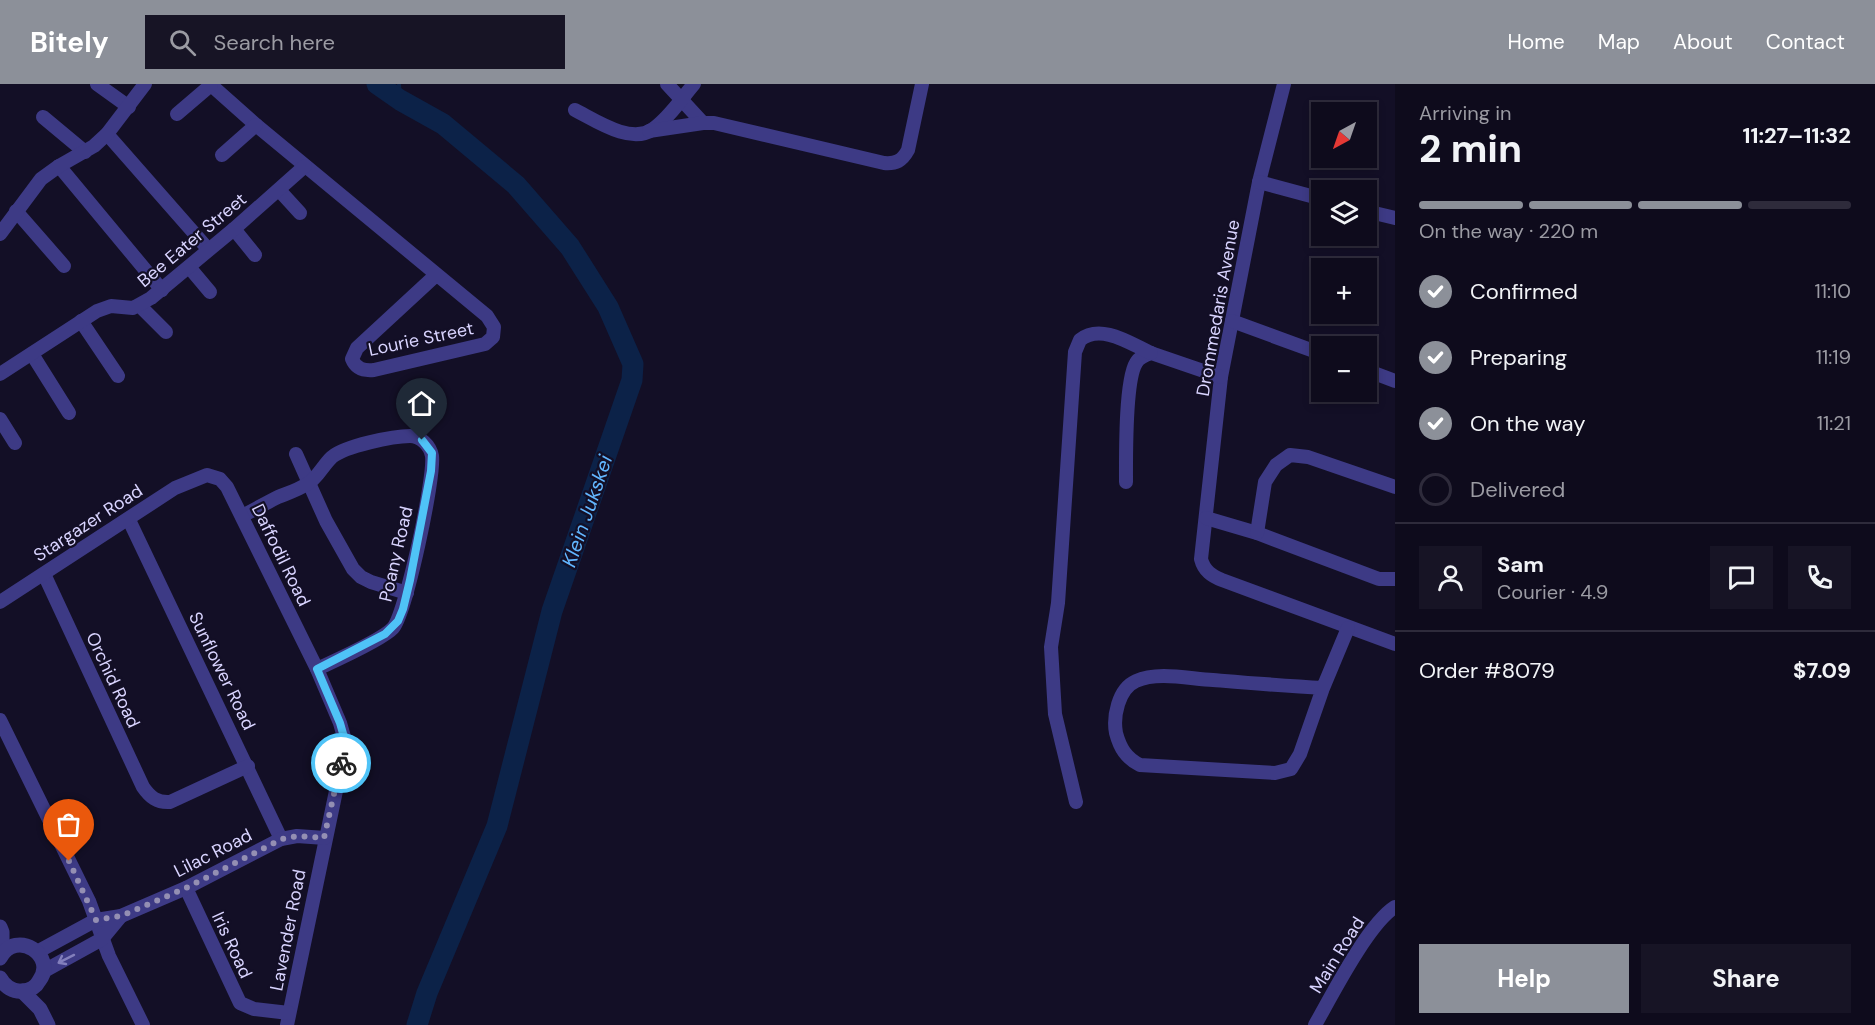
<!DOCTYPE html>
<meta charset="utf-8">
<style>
body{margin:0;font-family:"DM Sans",sans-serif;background:#171425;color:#f1f3f6;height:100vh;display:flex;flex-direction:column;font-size:22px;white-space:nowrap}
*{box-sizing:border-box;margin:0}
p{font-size:20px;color:#9b9ba3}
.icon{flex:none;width:33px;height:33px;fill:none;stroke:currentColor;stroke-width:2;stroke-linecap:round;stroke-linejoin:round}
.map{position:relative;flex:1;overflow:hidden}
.side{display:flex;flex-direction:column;background:#0e0b1c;width:480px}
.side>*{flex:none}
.needle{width:39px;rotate:220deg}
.buttons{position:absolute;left:1311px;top:18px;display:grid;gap:12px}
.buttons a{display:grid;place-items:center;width:66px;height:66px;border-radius:0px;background:#0e0b1c;box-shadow:0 3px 9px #0003,0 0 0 2px #2e2b3b;font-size:30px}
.pin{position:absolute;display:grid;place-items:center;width:51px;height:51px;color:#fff;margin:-62px -26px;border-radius:50% 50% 50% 0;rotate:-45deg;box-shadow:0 0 6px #0007}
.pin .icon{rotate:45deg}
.courier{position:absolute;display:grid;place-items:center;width:60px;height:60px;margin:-30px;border:4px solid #4fc3f7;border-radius:50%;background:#fff;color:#222;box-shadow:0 2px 8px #0007}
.overview em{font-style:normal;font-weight:700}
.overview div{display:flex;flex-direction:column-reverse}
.overview{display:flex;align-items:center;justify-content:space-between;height:102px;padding:0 24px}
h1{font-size:39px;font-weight:700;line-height:45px}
.bar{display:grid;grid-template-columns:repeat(4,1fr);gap:9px 6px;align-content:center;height:72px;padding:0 24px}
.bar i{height:8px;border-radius:4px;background:#2e2b3b}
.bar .selected{background:#8c9099}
.bar p{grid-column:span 4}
.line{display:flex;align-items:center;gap:15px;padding:0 24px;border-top:2px solid #2e2b3b}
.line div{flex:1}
.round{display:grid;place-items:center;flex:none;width:63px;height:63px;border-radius:0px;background:#171425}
ol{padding:0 24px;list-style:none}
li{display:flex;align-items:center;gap:18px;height:66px}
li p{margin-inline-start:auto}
li .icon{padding:6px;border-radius:50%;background:#8c9099;color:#fff;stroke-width:4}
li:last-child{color:#9b9ba3}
li i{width:33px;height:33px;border:3px solid #2e2b3b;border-radius:50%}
.action{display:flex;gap:12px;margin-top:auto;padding:12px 24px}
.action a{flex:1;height:69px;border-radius:0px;background:#8c9099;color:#fff;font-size:24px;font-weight:700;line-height:69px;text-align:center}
.action a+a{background:#171425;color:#f1f3f6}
header{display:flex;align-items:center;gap:36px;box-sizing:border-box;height:84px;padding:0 30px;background:#8c9099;color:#fff}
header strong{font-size:28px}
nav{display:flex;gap:33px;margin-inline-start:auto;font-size:21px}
.search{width:420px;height:54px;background:#171425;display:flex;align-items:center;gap:15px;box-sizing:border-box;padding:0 21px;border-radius:0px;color:#9b9ba3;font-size:22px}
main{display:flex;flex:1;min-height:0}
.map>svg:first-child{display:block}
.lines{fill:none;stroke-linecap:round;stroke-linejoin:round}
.stream{stroke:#0c2248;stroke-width:4}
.river{stroke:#0c2248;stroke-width:21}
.minor{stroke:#3d3a85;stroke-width:14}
.tertiary{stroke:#3d3a85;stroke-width:15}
.oneway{stroke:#837fbc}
.done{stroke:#948fb3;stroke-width:6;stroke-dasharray:0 10.8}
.route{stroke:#4fc3f7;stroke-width:8}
.labels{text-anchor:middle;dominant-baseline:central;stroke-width:4.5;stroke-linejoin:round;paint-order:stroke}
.street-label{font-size:18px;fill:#d9d4ff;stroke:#130f26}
.water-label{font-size:20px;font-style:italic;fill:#62b6ff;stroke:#130f26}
</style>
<header>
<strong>Bitely</strong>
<div class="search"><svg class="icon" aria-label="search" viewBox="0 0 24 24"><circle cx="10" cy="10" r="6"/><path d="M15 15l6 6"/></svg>Search here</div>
<nav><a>Home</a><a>Map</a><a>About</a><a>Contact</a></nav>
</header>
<main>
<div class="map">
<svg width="1395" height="941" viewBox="0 0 1395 941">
<rect width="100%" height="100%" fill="#130f26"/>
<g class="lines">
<polyline class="stream" points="399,0 400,16"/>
<polyline class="river" points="377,0 400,16 443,40 516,101 570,163 608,223 633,280 632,296 552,527 497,742 427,909 417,941"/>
<g class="minor">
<polyline points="97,0 129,23"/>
<path d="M210,0L256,41L487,232L494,243L493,253L485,260L374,286C364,287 356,285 352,275L357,264L436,191"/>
<polyline points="667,0 703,39"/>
<path d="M1284,0L1259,98L1221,293L1201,475C1204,487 1212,492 1222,496L1395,560"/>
<path d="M575,26C595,36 631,61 653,45C669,34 682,14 694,0"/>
<polyline points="177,30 211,1"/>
<polyline points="43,33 85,68"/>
<path d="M649,47L703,39H714L884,79C896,80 902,77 908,66L922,0"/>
<polyline points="107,50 208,165"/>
<polyline points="222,71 256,41"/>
<polyline points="59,82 162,206"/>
<polyline points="1259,98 1322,115"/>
<polyline points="279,106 300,129"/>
<polyline points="16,127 64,182"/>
<polyline points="1366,127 1395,134"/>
<polyline points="234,145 255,171"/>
<polyline points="0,150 41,95 59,82 94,62 107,50 145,0"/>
<polyline points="189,183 210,208"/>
<polyline points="140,222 166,248"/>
<polyline points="81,237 118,292"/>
<polyline points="1232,237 1322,270"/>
<polyline points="32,270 69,329"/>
<polyline points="1366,286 1395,297"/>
<polyline points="0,290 97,227 111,222 133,224 151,214 234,145 305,82"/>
<polyline points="0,335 15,359"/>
<polyline points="296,370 326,437 353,485 361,493 371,498 407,509"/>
<path d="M1126,398C1126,374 1125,297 1136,279C1139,273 1145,271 1151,269L1221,293"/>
<path d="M242,432C254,426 266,419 278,413C288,409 298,406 307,400C318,394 323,381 332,373C345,362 393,352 410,352C420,352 430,361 432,372C435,393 406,529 393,544C382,556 334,577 317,585"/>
<polyline points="1206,434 1257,449 1379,495 1395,495"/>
<polyline points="129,436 281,755"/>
<polyline points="1257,449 1265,398 1276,381 1290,371 1308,373 1395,403"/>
<path d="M44,490L143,703C150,713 157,719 170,718L248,682"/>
<polyline points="0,518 175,404 207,391 220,395 227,403 317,585 340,639 344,653 341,683 287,941"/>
<path d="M1323,604C1286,602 1250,599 1213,596C1190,595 1158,587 1136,597C1118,605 1113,633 1116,649C1120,664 1126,674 1140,681L1275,689L1291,685L1300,670L1323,604L1348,544"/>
<polyline points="0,636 89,817 109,872 143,941"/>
<path d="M1076,718L1055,630L1051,563L1058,519L1075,268L1080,256C1101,239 1131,260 1151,269"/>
<polyline points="186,804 240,919 254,925 289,929"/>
<polyline points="37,868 96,836 121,832 186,804 281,755 297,752 325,754"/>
<polyline points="44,887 102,855 121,832"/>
<path d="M1315,941C1332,911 1368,840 1395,823"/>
</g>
<g class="tertiary">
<polyline points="0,843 2,848 2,870"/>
<path d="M0,874C16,844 58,872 39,897C36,903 30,906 23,907C13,908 5,903 0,894"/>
<polyline points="22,907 40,925 48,941"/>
</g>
</g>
<defs><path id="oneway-shaft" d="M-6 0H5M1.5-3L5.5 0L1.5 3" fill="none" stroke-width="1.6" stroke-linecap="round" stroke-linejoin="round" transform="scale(1.5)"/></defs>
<use class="oneway" href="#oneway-shaft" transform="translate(66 875) rotate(153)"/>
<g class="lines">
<polyline class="done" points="69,777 96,836 121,832 186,804 282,755 297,752 324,754 341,679"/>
<polyline class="route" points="341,679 344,653 340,639 317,585 385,550 398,537 403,525 410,496 431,387 432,369 422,356"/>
</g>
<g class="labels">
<g class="street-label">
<text transform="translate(192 156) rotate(-40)">Bee Eater Street</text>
<text transform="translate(1218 224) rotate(-80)">Drommedaris Avenue</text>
<text transform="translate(421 255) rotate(-12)">Lourie Street</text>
<text transform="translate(88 439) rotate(-33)">Stargazer Road</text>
<text transform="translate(396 470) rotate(-77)">Poany Road</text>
<text transform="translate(281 471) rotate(64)">Daffodil Road</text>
<text transform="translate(222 587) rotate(64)">Sunflower Road</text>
<text transform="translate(113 596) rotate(65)">Orchid Road</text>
<text transform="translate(213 769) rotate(-27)">Lilac Road</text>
<text transform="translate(288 846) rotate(-79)">Lavender Road</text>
<text transform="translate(232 861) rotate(65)">Iris Road</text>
<text transform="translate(1337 871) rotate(-58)">Main Road</text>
</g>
<g class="water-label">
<text transform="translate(587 427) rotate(-71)">Klein Jukskei</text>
</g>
</g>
</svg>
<div class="buttons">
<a><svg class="needle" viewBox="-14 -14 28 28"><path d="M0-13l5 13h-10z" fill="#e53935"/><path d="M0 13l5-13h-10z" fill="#9b9ba3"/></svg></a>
<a><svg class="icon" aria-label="layers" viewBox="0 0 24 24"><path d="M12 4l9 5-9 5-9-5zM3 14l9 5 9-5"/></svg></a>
<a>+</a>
<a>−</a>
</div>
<div class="pin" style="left:69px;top:777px;background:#ea580c"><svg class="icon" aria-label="bag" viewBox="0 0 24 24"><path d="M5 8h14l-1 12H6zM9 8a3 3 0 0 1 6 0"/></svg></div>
<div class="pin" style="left:422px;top:356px;background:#1f2937"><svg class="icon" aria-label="home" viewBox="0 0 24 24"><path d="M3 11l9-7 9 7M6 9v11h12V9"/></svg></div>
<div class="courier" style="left:341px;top:679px"><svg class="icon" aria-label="bike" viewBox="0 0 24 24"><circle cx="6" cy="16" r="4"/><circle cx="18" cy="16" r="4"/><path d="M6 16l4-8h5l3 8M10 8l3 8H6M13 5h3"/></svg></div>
</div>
<section class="side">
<div class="overview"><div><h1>2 min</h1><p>Arriving in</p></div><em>11:27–11:32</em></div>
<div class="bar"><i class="selected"></i><i class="selected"></i><i class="selected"></i><i></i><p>On the way · 220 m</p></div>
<ol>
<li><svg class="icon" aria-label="check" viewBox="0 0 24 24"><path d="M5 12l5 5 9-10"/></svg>Confirmed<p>11:10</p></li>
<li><svg class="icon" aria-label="check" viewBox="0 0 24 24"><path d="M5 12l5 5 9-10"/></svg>Preparing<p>11:19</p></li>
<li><svg class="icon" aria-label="check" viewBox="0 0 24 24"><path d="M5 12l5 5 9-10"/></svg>On the way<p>11:21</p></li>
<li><i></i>Delivered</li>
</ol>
<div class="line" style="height:108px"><a class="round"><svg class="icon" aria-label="person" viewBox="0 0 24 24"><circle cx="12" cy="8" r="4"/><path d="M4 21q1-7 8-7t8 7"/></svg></a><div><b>Sam</b><p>Courier · 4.9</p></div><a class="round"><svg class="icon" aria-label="chat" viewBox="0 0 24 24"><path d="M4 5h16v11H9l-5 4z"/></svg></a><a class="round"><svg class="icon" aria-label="phone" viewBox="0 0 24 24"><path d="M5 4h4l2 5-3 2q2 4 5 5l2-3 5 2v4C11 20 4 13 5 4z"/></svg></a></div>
<div class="line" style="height:78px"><div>Order #8079</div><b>$7.09</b></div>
<div class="action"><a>Help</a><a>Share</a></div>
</section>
</main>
